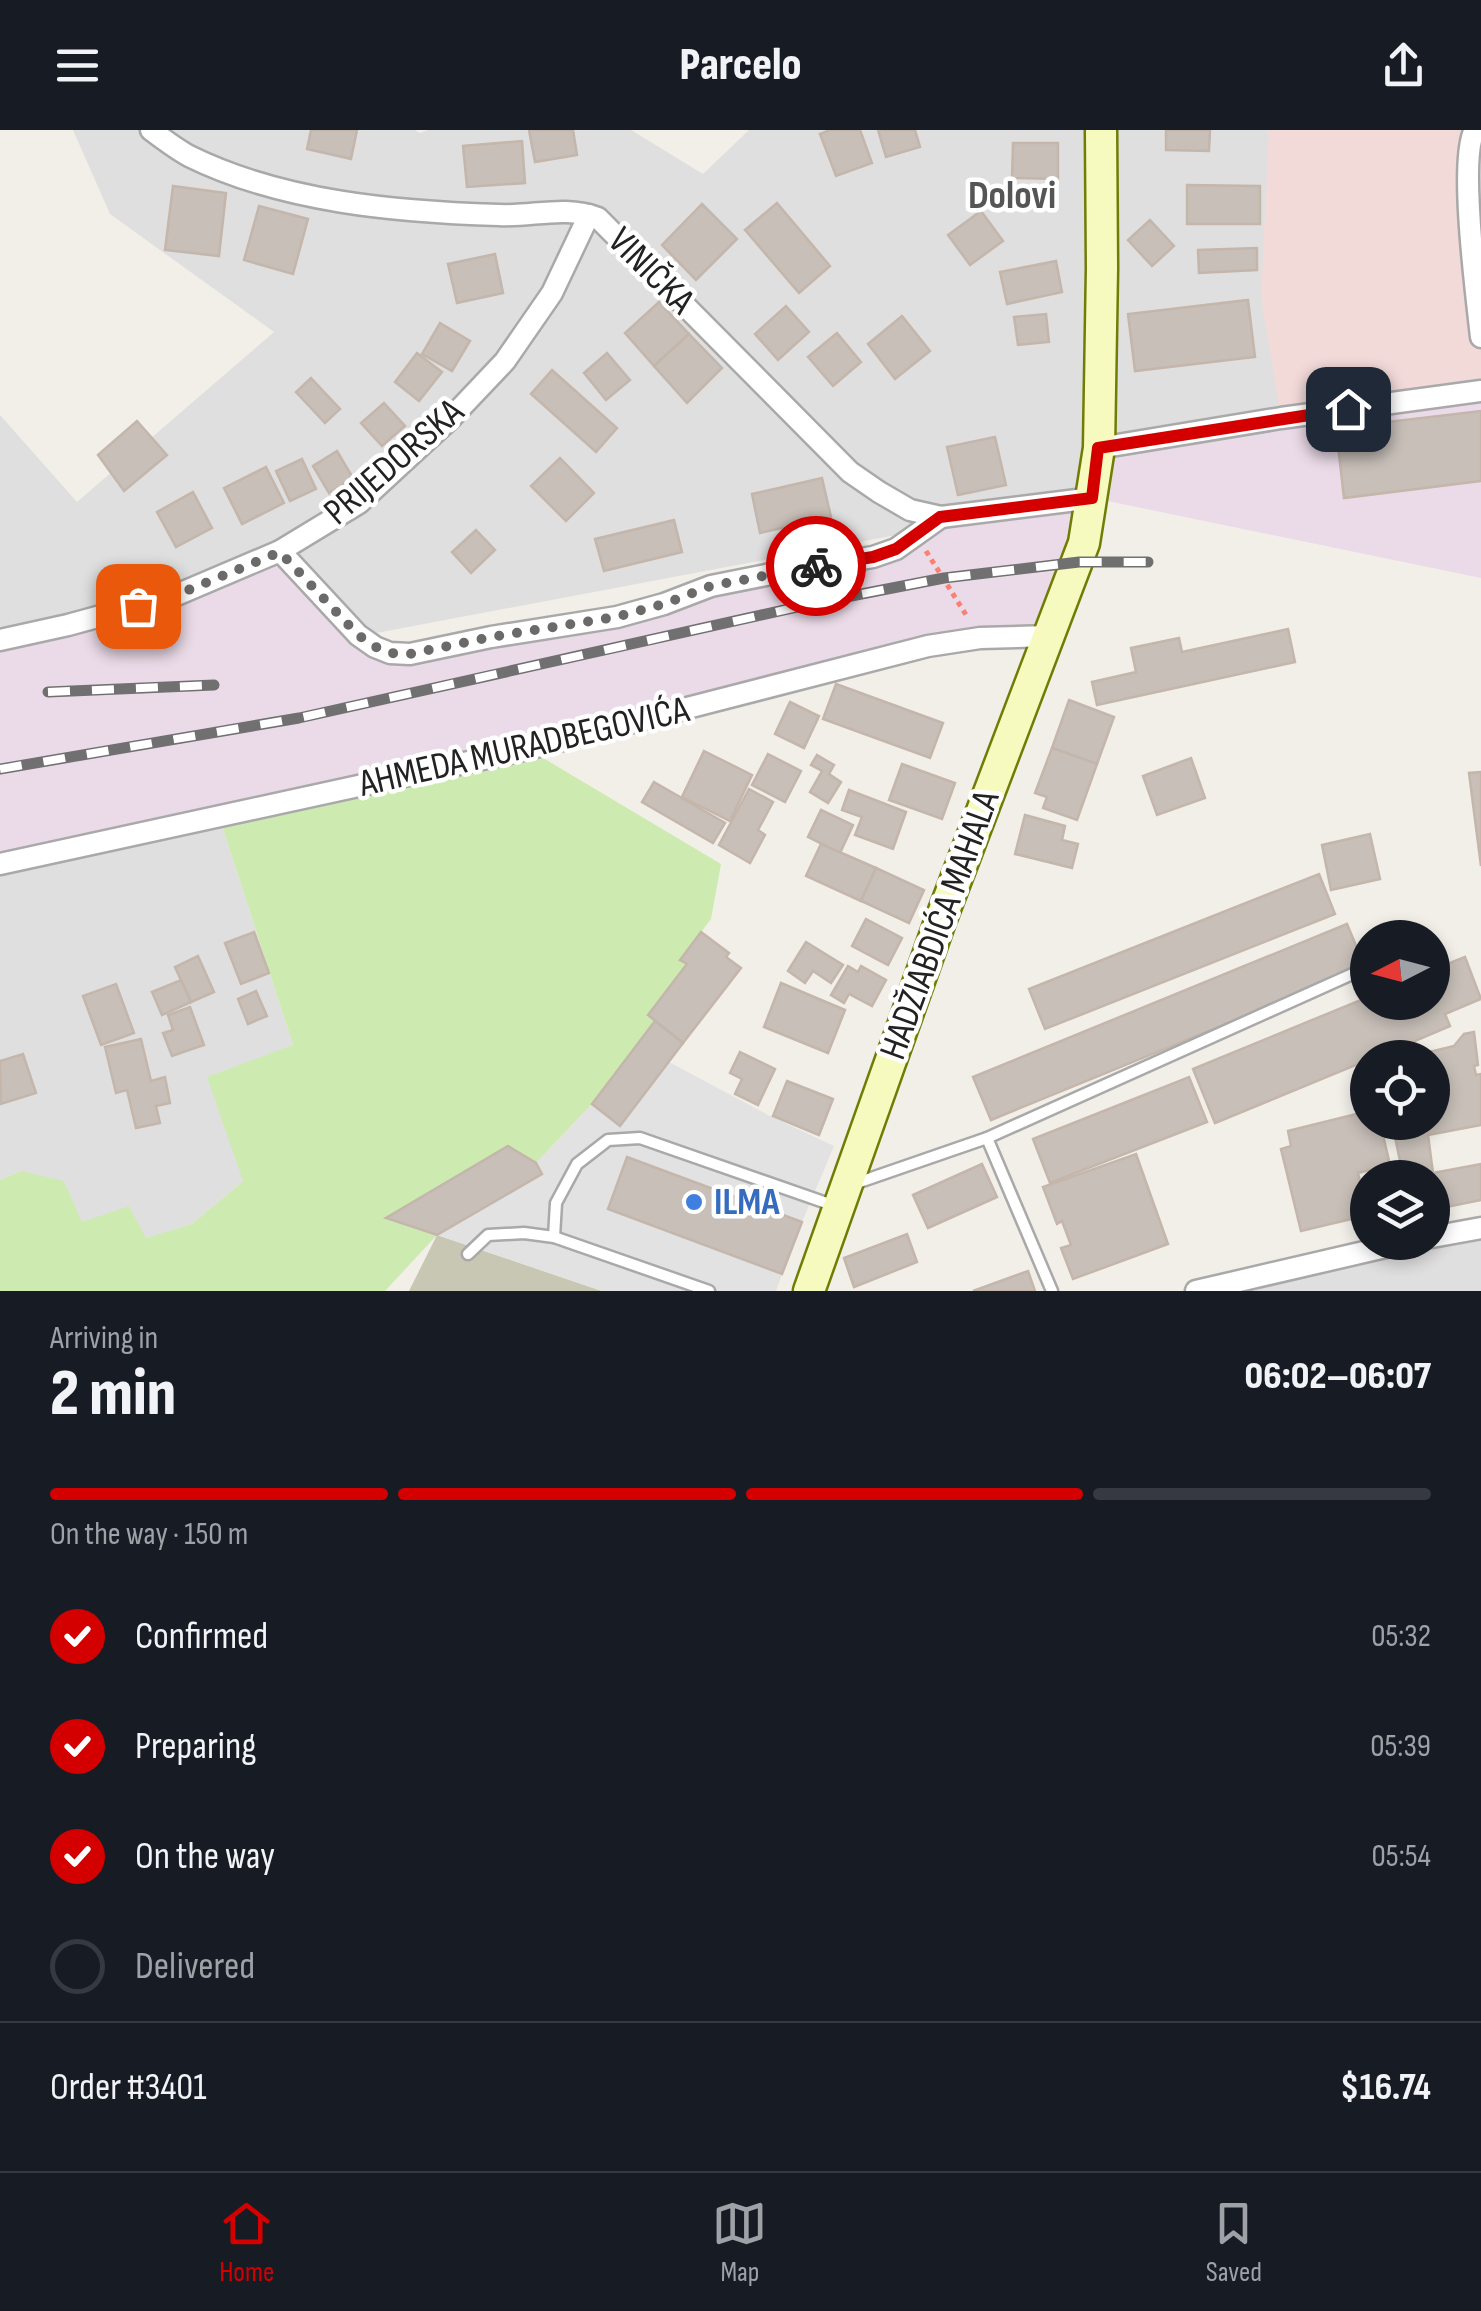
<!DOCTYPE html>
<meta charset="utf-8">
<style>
body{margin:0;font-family:"Sofia Sans Condensed",sans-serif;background:#242831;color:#f1f3f6;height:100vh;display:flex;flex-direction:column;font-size:38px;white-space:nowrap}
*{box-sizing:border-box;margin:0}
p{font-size:32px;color:#9ea1a6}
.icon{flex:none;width:55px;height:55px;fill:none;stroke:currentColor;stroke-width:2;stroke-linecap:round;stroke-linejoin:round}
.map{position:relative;height:1161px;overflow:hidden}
.drawer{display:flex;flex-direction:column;background:#171b24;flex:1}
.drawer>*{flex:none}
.needle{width:65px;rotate:264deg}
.buttons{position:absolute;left:1350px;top:790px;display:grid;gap:20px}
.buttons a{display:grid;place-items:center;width:100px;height:100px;border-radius:50%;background:#171b24;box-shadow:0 5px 15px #0003;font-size:50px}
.pin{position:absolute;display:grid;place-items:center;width:85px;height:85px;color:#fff;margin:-42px;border-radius:20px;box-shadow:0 5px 15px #0006}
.courier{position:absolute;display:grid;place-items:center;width:100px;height:100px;margin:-50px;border:8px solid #d40000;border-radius:50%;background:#fff;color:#222;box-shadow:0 2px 12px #0007}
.overview em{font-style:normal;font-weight:800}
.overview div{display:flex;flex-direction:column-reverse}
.overview{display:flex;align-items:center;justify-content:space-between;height:170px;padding:0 50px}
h1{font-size:65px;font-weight:800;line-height:75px}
.bar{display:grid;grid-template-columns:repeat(4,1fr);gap:15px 10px;align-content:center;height:120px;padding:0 50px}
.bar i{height:12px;border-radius:8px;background:#363941}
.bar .selected{background:#d40000}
.bar p{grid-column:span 4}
.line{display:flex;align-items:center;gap:25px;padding:0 50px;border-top:2px solid #363941}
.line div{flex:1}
ol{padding:0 50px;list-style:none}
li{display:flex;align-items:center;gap:30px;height:110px}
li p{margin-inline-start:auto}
li .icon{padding:10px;border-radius:50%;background:#d40000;color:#fff;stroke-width:4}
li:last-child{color:#9ea1a6}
li i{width:55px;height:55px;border:5px solid #363941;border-radius:50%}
header{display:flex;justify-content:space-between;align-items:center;height:130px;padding:0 50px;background:#171b24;font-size:45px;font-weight:800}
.tab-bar{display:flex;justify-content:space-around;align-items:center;height:140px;border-top:2px solid #363941;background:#171b24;font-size:28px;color:#9ea1a6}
.tab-bar a{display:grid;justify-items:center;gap:5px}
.tab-bar .selected{color:#d40000}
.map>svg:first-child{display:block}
.residential{fill:#e0dfdf}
.commercial{fill:#f2dad9}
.industrial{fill:#ebdbe8}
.construction{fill:#c7c7b4}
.grass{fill:#cdebb0}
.parking{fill:#e2e2e2}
.building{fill:#c7bfb8;stroke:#c4b6ab;stroke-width:2.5}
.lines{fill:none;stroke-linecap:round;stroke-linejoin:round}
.lane-casing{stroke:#a9a9a9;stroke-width:15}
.street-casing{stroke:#a9a9a9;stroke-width:25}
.secondary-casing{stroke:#707d05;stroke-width:35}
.path{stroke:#fa8072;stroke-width:5;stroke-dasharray:5 5;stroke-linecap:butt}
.lane{stroke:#fff;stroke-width:10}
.street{stroke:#fff;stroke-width:20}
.secondary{stroke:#f7fabf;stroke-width:30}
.rail-casing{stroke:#707070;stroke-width:11}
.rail{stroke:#fff;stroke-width:8;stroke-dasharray:22;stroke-linecap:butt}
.done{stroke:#6b6a68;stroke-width:10;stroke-dasharray:0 18}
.route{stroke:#d40000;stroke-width:12}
.shop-dot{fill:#3f7fe0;stroke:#fff;stroke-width:4}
.labels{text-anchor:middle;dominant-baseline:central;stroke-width:9;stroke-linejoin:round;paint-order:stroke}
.street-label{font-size:38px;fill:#222;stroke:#fff}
.shop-label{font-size:38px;font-weight:bold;fill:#366cbe;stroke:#fff;text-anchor:start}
.neighbourhood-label{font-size:40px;font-weight:bold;fill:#555;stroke:#fff}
</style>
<header><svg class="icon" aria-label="menu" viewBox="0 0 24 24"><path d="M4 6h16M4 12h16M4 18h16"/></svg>Parcelo<svg class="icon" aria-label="share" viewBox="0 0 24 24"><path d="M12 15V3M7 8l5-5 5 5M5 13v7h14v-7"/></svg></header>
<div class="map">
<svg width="1481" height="1161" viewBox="0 0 1481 1161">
<rect width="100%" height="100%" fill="#f2efe9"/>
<g class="residential">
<polygon points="73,0 415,0 420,3 428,0 631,0 703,44 749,0 1097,0 1093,368 318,514 0,510 0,285 77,372 274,202 110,84"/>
<polygon points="1103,0 1481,0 1481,261 1099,318"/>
<polygon points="219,686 293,915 243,1051 192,1094 146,1109 82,1092 21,1041 0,1050 0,734"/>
<polygon points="1481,1098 1481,1161 1196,1161 1407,1113 1432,1112"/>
</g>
<polygon class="commercial" points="1269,0 1467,0 1481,207 1481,261 1281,288 1261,167"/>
<polygon class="industrial" points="1481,261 1481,448 1093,368 1048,506 980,508 0,734 0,510 68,495 280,421 390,523 873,427 941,387 1092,368 1099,318"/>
<polygon class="construction" points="437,1105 602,1161 409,1161"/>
<polygon class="grass" points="528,619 721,734 711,789 681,829 687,834 648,885 655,891 592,974 536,1033 508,1017 387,1087 437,1105 385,1161 0,1161 0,1050 21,1041 64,1051 82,1092 129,1076 146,1108 192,1094 243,1051 207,947 293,915 219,686"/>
<polygon class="parking" points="669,932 772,987 834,1016 802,1092 628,1027 608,1079 782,1144 776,1161 602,1161 437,1105 542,1045 536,1033 592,974 621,996"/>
<g class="building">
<polygon points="311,0 357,0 351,29 307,19"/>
<polygon points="529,0 573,0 577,25 535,32"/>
<polygon points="830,0 860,0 872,33 836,46 820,4"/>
<polygon points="878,0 915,0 920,17 886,27"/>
<polygon points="1166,0 1210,0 1209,21 1166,20"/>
<polygon points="522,11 525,53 467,57 463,16"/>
<polygon points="1013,13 1058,13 1058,49 1012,48"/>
<polygon points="1187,55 1260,56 1260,94 1187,94"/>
<polygon points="173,56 226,63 219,126 165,120"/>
<polygon points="777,73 830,136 799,163 745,100"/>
<polygon points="702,74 737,109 696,150 662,115"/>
<polygon points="259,76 308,89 293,144 244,130"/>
<polygon points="981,81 1003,111 970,135 948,105"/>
<polygon points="1150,90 1174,116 1152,136 1128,110"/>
<polygon points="1257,118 1257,140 1199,143 1198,120"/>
<polygon points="495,124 503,163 457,173 448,134"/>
<polygon points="1056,131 1062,162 1007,174 1000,142"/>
<polygon points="1248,170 1255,227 1135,241 1128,184"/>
<polygon points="659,172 689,204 654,236 625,203"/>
<polygon points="786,176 809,202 778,230 755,204"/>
<polygon points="1046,184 1049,212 1018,215 1014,187"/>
<polygon points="902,186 930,221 895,249 868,214"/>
<polygon points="440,193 470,211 452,241 422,224"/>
<polygon points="837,203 861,232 833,256 808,227"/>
<polygon points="689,204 722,238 687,273 654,236"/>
<polygon points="417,223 442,242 419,271 395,252"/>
<polygon points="607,223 630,250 606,270 584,243"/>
<polygon points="552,240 617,298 596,322 531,264"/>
<polygon points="311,248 340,279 325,293 296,262"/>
<polygon points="384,273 405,296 382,316 361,293"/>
<polygon points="1481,281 1481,351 1344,368 1336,298"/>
<polygon points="137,291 167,325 124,361 98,325"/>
<polygon points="995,307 1006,355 958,365 947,317"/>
<polygon points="337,321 353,348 329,363 313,336"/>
<polygon points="560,328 594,363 566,391 531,356"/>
<polygon points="302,329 316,359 290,371 276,341"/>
<polygon points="266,337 284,373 242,394 224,358"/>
<polygon points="822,348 831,387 760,403 752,364"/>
<polygon points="193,362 212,398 176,417 157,382"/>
<polygon points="674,390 682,422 604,441 595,409"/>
<polygon points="476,400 495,420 471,443 452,422"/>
<polygon points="1288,499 1295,532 1097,575 1092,552 1136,542 1131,518 1179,508 1182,522"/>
<polygon points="836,554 943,593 930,628 823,589"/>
<polygon points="1069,570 1114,587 1097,634 1052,618"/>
<polygon points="790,572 819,586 804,618 775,604"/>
<polygon points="1052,618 1097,634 1077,690 1043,678 1047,667 1035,663"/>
<polygon points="704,621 752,645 730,691 682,667"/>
<polygon points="768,624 801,641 785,672 752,655"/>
<polygon points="817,625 834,635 829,644 841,652 828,673 810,662 822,641 811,635"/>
<polygon points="1191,628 1205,668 1157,685 1143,646"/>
<polygon points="902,634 955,653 942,689 889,670"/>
<polygon points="1481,642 1481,736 1469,643"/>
<polygon points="654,652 725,693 713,713 642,672"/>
<polygon points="749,659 773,672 758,700 765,705 750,733 719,715"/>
<polygon points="849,660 906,682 893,719 855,705 862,687 842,680"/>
<polygon points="821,680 853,695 840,723 808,707"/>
<polygon points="1025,685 1065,696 1062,710 1078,714 1072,738 1015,724"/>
<polygon points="1370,704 1380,749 1331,760 1322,715"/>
<polygon points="821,714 876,738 861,771 806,746"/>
<polygon points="876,738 924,760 909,793 861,771"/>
<polygon points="1319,744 1335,784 1045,899 1029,859"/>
<polygon points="866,789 902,808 888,835 852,816"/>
<polygon points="1347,794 1365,837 991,990 973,947"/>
<polygon points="254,802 269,843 241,854 225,813"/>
<polygon points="701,802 729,823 726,827 741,838 683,913 648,885 687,834 680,830"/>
<polygon points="806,812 843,835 831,853 813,841 805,853 788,841"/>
<polygon points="198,826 214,862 191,872 175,837"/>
<polygon points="1465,827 1481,869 1445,884 1450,896 1375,928 1368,928 1368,930 1215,993 1193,939 1368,867 1368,872 1432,872 1432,840"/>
<polygon points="848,836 858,842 861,836 886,850 872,876 849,864 844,873 831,865"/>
<polygon points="181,850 191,872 162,885 152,862"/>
<polygon points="781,853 845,880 828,923 764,897"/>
<polygon points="116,854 134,903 101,915 83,866"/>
<polygon points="256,861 267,886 248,894 238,869"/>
<polygon points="190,877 204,915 172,926 163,903 173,900 168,885"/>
<polygon points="655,891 683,913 620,996 592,974"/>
<polygon points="1474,902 1478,935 1474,936 1476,945 1481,944 1481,995 1428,1005 1433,1043 1481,1034 1481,1070 1432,1080 1432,1048 1376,1048 1376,1046 1402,1041 1392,992 1432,992 1432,928 1405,928 1454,916 1464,904"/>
<polygon points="141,909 151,951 165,947 170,973 156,976 160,993 136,998 127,960 116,963 105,917"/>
<polygon points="740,922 775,939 758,975 735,964 742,949 730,943"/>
<polygon points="23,924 36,963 1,974 0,931"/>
<polygon points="1189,947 1207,992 1050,1053 1033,1009"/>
<polygon points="787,951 833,969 819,1005 773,986"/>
<polygon points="1368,981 1368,992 1380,992 1390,1035 1358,1043 1368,1085 1301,1101 1281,1019 1291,1016 1288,1001"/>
<polygon points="508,1016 536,1033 542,1044 437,1105 386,1088"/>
<polygon points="1136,1024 1168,1114 1073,1149 1061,1118 1071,1115 1062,1091 1057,1094 1043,1057"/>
<polygon points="627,1027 802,1092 782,1144 608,1079"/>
<polygon points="982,1034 997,1067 928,1098 913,1065"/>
<polygon points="907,1104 917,1132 854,1157 844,1128"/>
<polygon points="1028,1141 1035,1161 973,1161"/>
</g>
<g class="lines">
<defs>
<g id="lane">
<polyline points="987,1008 1052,1161"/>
<polyline points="851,1055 987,1008 1368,837"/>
<polyline points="554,1107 556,1073 577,1034 608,1010 640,1008 838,1077"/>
<polyline points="468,1124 488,1105 524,1103 554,1107 709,1161"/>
</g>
<g id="street">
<path d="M151,0C163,9 176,19 189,26C282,72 397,82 499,85C532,87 565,75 598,88L850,342L879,362L910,380L941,387L1093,368"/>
<path d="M1475,0C1458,26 1477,170 1481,207"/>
<polyline points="1099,318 1281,288 1481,261"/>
<polyline points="280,421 358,505 375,517 390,523 410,524 491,507 617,487 664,474 711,456 791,440 873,427 896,419 941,387"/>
<polyline points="0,510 68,495 174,466 280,421 359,373 452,287 505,231 552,163 589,85"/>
<polyline points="0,734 528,619 928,516 980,508 1048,506"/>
<polyline points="1432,1107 1481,1098"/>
<polyline points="1196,1161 1407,1112"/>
</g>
<polyline id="secondary" points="809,1161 941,789 1084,413 1099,318 1102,138 1101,0"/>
</defs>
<use href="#lane" class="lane-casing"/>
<use href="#street" class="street-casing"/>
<use href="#secondary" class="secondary-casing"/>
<polyline class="path" points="926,421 968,488"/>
<use href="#lane" class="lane"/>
<use href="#street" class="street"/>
<use href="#secondary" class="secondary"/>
<defs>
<g id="rail">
<polyline points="48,562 214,555"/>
<polyline points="0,639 299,588 820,472 944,448 1079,432 1148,432"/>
</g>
</defs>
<use href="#rail" class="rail-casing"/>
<use href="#rail" class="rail"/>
</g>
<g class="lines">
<polyline class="done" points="138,476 174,466 280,422 358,505 376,517 390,523 410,524 491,507 616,487 664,474 711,456 816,436"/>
<polyline class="route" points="816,436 873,427 896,419 940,387 1092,368 1098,318 1348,279"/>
</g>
<circle class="shop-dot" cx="694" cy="1072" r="10"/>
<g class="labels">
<g class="street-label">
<text transform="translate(651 141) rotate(45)">VINIČKA</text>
<text transform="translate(394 332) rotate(-41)">PRIJEDORSKA</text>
<text transform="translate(524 617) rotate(-13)">AHMEDA MURADBEGOVIĆA</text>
<text transform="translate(940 795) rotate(-70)">HADŽIABDIĆA MAHALA</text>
</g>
<g class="shop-label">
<text x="714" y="1072">ILMA</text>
</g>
<g class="neighbourhood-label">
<text x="1012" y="66">Dolovi</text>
</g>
</g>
</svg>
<div class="buttons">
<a><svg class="needle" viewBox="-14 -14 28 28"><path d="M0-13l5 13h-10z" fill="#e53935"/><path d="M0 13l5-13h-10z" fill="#9ea1a6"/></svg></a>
<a><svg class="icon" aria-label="locate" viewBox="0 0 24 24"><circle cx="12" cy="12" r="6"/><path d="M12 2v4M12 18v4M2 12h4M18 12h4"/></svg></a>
<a><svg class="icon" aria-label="layers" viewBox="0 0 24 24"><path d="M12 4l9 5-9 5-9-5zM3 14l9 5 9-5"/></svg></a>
</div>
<div class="pin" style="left:138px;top:476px;background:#ea580c"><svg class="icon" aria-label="bag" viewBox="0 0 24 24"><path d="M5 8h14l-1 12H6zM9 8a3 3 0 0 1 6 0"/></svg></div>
<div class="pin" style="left:1348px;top:279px;background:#1f2937"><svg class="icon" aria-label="home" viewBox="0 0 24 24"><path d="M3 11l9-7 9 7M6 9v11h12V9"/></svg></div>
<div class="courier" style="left:816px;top:436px"><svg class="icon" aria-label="bike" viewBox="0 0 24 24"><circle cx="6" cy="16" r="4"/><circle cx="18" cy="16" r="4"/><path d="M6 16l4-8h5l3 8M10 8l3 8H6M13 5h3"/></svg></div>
</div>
<section class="drawer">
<div class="overview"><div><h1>2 min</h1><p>Arriving in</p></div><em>06:02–06:07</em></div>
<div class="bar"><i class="selected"></i><i class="selected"></i><i class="selected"></i><i></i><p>On the way · 150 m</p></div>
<ol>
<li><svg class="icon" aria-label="check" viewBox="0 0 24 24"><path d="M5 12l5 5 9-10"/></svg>Confirmed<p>05:32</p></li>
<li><svg class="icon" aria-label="check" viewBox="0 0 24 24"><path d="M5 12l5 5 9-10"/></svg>Preparing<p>05:39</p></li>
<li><svg class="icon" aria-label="check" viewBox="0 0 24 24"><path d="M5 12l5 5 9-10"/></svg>On the way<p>05:54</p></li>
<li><i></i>Delivered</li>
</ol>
<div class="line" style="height:130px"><div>Order #3401</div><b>$16.74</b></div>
</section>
<nav class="tab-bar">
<a class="selected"><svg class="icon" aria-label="home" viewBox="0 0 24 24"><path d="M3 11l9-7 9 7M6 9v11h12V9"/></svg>Home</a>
<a><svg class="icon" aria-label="map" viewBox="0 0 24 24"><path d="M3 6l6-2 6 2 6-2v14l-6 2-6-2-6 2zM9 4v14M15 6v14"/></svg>Map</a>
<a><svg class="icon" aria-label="saved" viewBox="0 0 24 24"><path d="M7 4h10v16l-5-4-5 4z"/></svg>Saved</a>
</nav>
